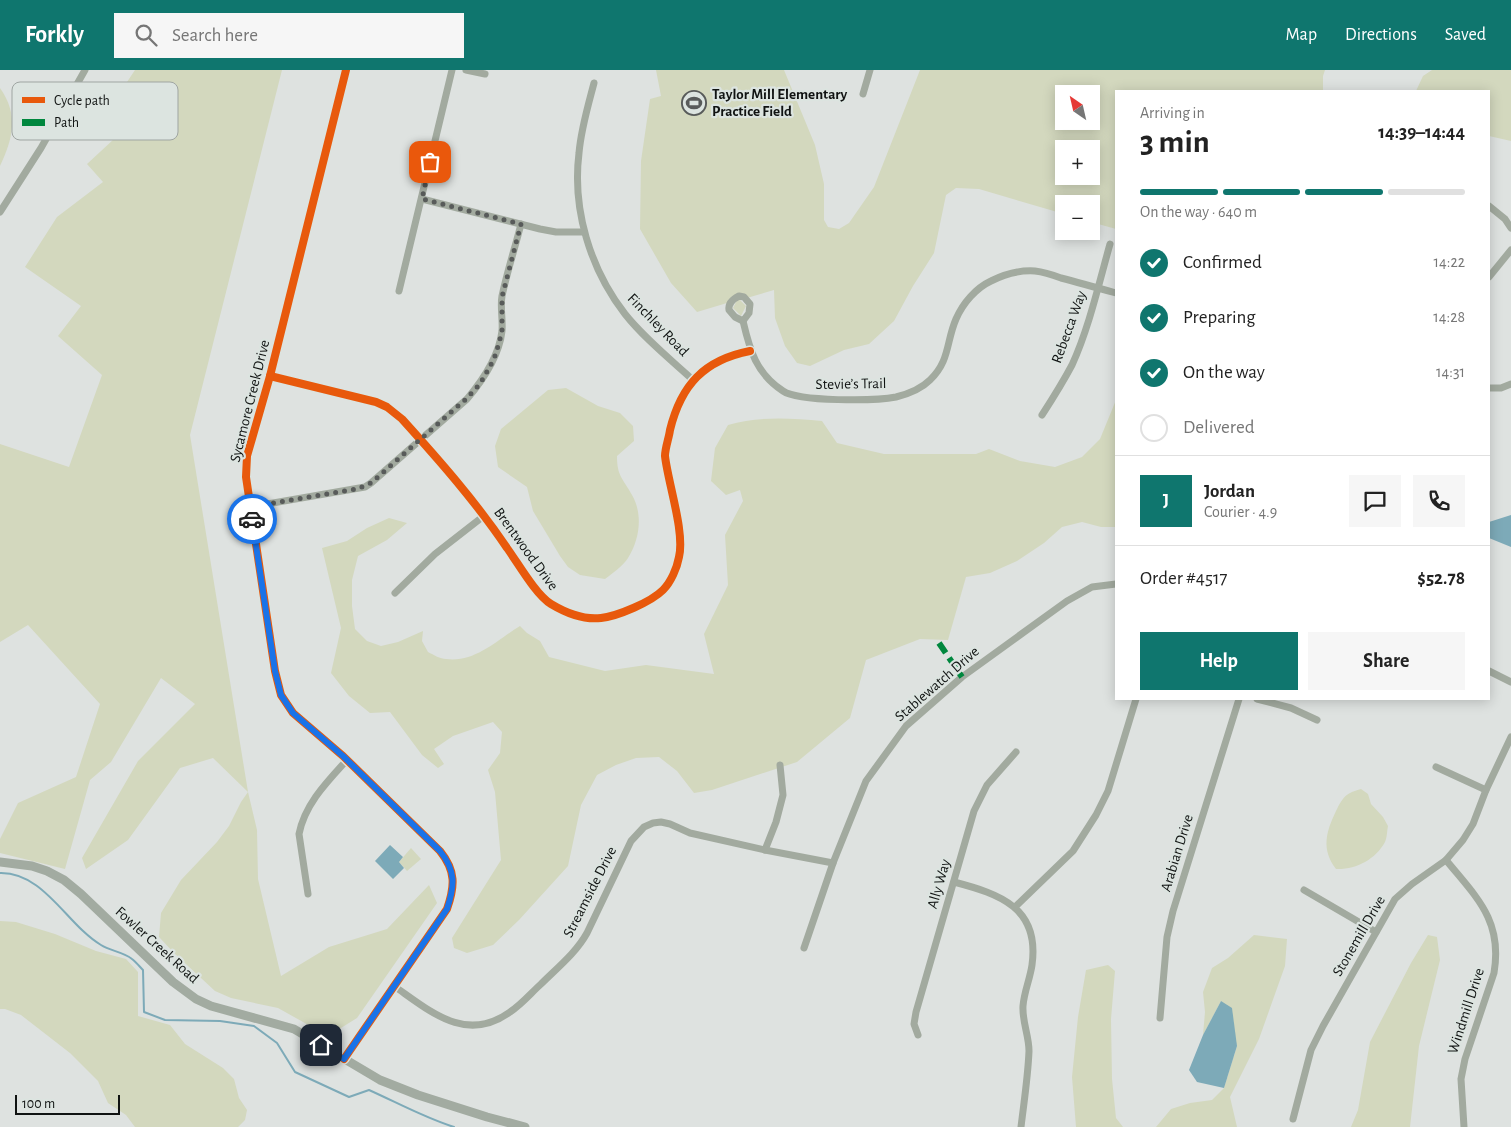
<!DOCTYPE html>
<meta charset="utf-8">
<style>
body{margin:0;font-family:"Alegreya Sans",sans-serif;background:#f6f6f6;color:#222;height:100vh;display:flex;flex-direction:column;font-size:19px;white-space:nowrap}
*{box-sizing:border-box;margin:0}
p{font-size:16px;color:#767676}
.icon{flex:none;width:28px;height:28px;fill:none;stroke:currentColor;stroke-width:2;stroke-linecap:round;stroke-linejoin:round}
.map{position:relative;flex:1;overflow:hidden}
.sheet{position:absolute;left:1115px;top:20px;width:375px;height:610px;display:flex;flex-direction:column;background:#fff;border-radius:0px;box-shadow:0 2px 12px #0003}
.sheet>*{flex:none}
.needle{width:32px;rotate:326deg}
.fabs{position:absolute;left:1055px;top:15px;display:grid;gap:10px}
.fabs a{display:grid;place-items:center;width:45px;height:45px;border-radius:0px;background:#fff;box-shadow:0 2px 12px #0003;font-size:25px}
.scale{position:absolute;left:15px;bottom:12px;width:105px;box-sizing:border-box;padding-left:5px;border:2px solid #101312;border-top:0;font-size:14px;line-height:18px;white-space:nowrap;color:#101312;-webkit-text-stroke:4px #dce4e0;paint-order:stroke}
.pin{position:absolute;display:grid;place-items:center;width:42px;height:42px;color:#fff;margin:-21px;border-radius:10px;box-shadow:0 2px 8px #0006}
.courier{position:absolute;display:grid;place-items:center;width:50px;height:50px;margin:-25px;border:4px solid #1a73e8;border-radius:50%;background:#fff;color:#222;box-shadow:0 1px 6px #0007}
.overview em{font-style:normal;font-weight:600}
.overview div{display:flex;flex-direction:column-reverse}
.overview{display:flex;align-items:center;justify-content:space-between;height:85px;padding:0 25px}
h1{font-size:32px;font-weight:600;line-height:38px}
.bar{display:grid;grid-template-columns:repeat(4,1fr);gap:8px 5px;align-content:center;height:60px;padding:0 25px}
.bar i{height:6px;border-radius:4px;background:#e0e0e0}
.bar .current{background:#0f766e}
.bar p{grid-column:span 4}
.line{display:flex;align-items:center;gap:12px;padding:0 25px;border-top:1px solid #e0e0e0}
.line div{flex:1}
.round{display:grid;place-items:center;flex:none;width:52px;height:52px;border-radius:0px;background:#f6f6f6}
ol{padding:0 25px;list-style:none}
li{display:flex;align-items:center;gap:15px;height:55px}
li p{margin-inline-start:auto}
li .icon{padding:5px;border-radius:50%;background:#0f766e;color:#fff;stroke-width:4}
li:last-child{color:#767676}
li i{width:28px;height:28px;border:2px solid #e0e0e0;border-radius:50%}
.cta{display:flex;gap:10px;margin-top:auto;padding:10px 25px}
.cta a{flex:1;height:58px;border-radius:0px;background:#0f766e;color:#fff;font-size:20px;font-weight:600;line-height:58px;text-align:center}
.cta a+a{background:#f6f6f6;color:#222}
header{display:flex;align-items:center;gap:30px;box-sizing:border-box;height:70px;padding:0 25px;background:#0f766e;color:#fff}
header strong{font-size:24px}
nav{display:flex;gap:28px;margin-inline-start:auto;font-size:18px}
.search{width:350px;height:45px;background:#f6f6f6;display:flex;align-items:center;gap:12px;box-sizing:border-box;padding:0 18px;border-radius:0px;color:#767676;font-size:19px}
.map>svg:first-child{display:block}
.green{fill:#d3d8be;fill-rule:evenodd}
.water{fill:#7daab8}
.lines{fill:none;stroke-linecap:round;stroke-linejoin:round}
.stream{stroke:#7daab8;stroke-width:2}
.minor{stroke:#a2aa9f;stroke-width:7}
.major{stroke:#a2aba1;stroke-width:9}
.quiet{stroke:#00873e;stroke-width:6;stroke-dasharray:12 6;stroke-linecap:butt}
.cycleway-casing{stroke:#dce4e0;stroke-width:11}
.cycleway{stroke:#e8590c;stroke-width:8}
.done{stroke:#585b5a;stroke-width:5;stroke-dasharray:0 9}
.route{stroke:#1a73e8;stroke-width:6}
.labels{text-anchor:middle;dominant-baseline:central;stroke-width:4.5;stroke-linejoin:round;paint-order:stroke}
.poi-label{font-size:15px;font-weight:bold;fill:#101312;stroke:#dce4e0;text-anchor:start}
.street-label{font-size:15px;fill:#101312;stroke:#dce4e0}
.key{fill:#dce4e0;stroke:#9fa5a2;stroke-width:1}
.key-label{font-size:14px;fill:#101312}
</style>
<header>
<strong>Forkly</strong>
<div class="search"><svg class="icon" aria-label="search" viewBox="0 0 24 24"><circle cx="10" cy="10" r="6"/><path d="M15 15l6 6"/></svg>Search here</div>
<nav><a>Map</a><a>Directions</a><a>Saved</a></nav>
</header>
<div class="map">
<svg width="1511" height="1057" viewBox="0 0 1511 1057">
<rect width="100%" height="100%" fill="#dee2e0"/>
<g class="green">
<polygon points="135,0 282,0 190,365 248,722 257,760 258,809 281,906 329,877 387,859 429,815 437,833 357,948 328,966 278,938 231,928 215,921 174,883 159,867 161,843 181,810 217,772 229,756 241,732 248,722 213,688 180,698 128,770 86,799 82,788 138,691 195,634 161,608 111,692 90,710 65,799 0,783 0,769 18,733 76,707 100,634 28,555 0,572 0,374 69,397 102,305 58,266 81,236 25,197 57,147 103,112 87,94 114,69 97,57"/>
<path d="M656,0H784L815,75L824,114V150L828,157L839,159L849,153L874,117L920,0H1325L1323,6V21H1116V159L1091,152V134H1064V144L979,119L956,118L946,125L934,183L913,216L894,251L869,274L844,280L810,296L797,293L785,276L775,248L774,220L740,230L746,236L741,246L733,238L737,230L697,242L671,213L640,159L641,91L650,29L661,26ZM1064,24H1091V51H1064ZM1064,79H1091V106H1064Z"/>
<polygon points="1432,0 1511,0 1511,71 1489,66 1489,21 1416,21 1423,6"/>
<path d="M0,18C19,45 13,68 0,96Z"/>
<path d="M566,318L598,336L620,343L633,356L634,371L617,386C617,407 623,408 632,425C643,444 640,469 628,488C623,496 613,503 605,509L580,505L568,497L560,486L533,441L527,417L498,397L495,376L501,359L548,320Z"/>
<path d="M1116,330V457H1101L1082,452L1062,457L1044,473L1017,491L990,503L966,507L948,570L920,569L866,590L850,648L797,692L712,720L694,723L677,701L659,687L636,688L616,695L597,705L581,735L568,796L519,850L493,875L467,883L454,878L452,868L501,790L495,722L488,700L500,683L502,662L493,652L453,666L434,679L444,694L438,698L422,685L390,642L370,643L349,626L331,603L341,558L322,478L347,471L367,458L389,448L407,453L387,470L358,486L352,510V536L355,559L367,571L381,576L398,572L423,561L422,571L428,582C434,585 440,589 446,589C475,593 497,570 520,556L527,563L540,571L549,587L605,601L646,595L714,604L704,564L728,515L725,465L743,431L740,420L726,425L711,411L715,378L728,355C758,346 790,348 822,351L837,373L884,384H976L989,379L1020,391L1055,397L1082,387L1100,369Z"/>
<path d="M1361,719L1368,724L1371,734L1383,747L1388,756C1387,761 1387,768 1385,772C1375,790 1355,800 1336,799C1321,779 1326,762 1336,741C1339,735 1343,726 1350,723C1353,721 1358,720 1361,719Z"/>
<polygon points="411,778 421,789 407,801 399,792"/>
<polygon points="0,851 16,852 55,864 96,881 126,889 138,902 138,946 170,955 185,974 223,998 234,1009 239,1028 247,1040 245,1050 238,1057 135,1057 126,1045 108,1033 98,1011 70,983 21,945 5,939 0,939"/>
<polygon points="1254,865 1287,869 1285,896 1259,969 1230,1027 1237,1057 1156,1057 1171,1039 1190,1033 1212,1030 1224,1018 1237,976 1221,931 1203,965 1205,942 1203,922 1212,898 1228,888"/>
<polygon points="1428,865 1437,867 1440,890 1419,976 1410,1057 1351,1057 1358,1040 1370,972 1411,893"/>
<polygon points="1108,895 1115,901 1111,949 1112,1009 1116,1048 1123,1057 1076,1057 1072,1007 1078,947 1086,900"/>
</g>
<g class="water">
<polygon points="1511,445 1511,477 1489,468 1489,452"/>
<polygon points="390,775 403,787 399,792 404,798 393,809 375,791"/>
<polygon points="1221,931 1232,938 1237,976 1224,1018 1197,1012 1189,1000 1203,965"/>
</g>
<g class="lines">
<path class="stream" d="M0,803C44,802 67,855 101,875C110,881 124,882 132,889C136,892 140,897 143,900L144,942L165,950L220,951L254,956L277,973L295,1002L349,1027L369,1020C398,1033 425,1048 454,1057"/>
<g class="minor">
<polyline points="466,0 485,4"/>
<path d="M594,13C588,36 581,59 579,83C572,139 590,199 625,244C644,268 670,289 693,310"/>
<polyline points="863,24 870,0"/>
<polyline points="422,129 540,159 556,162 584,162"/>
<polyline points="1489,136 1505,149 1511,158"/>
<polyline points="0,142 41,78 85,0"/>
<polyline points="1489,207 1511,180"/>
<polyline points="399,221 452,0"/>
<path d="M739,226L744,227L750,234L749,243L743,251L735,247L729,240C728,233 733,229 739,226Z"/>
<path d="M743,251C750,281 756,303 783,321C799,332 876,331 896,327C908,324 921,319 930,310C950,291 946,272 956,249C963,233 976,218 991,211C1005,204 1020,200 1035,201C1044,202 1053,205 1061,208C1080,213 1098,218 1116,223"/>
<path d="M270,306L376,332L387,337L402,349C439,390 476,432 507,478C518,493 536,525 551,534C566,543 584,550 601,548C618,546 651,532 663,520C671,512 677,498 679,487C685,462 668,413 665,386C665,378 669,368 670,360C681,315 704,290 750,281"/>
<polyline points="1489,318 1501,318 1511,314"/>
<path d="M1042,345C1053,328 1063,312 1072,295C1089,258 1099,213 1110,174"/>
<path d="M250,437L365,417L371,413L467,329C483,310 499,287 502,261C503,249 500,237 502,226C507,202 515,178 521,154"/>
<polyline points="395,523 435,484 485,445"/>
<polyline points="1489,601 1511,612"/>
<polyline points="1257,629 1291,638 1317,650"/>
<polyline points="1436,697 1486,720"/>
<polyline points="765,780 776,752 783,725 780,695"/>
<path d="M1446,790C1476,827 1503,850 1494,903L1465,989L1461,1009L1464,1057"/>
<path d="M954,812C1000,824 1040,838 1032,895C1030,909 1024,922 1023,936C1022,951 1029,966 1029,981C1028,1006 1024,1032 1021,1057"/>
<polyline points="1304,820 1376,862"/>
<path d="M308,824L299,764C305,734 327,712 347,690"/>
<polyline points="1015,837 1073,781 1096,745 1108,721 1136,629"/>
<polyline points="804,878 833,793 866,711 906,656 962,607 1067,531 1092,517 1116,514"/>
<path d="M394,916C430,941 466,974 510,942C522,934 531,923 541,914C557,898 576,883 587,863L631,771L644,757L653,753L661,752L670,754L690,763L765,780L833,793"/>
<polyline points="1160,948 1167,867 1173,841 1239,629"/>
<polyline points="918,965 914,954 916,942 974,741 987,715 1016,682"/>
<path d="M344,989L447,839C455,816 456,801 440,781L343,686L293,643L281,625L275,601L246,407L247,386L270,306L346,0"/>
<polyline points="1293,1049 1311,980 1323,956 1395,829 1412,814 1446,790 1463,770 1473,754 1486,720 1511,667"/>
</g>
<polyline class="major" points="0,792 32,796 47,801 64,810 81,824 173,912 196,929 211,936 294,959 380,1010 418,1025 487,1047 525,1057"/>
<polyline class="quiet" points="939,573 962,607"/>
<defs>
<g id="cycleway">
<path d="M270,306L376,332L387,337L402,349C439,390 476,432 507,478C518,493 536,525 551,534C566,543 584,550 601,548C618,546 651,532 663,520C671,512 677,498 679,487C685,462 668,413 665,386C665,378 669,368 670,360C681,315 704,290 750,281"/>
<path d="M344,989L447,839C455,816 456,801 440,781L343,686L293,643L281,625L275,601L246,407L247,386L270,306L346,0"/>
</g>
</defs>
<use href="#cycleway" class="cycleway-casing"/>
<use href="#cycleway" class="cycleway"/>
</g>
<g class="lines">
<polyline class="done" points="252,449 250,437 357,419 371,413 466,329 480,314 494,289 499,273 502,261 502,227 521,154 422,129 430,92"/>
<path class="route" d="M252,449L275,601L281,625L293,643L343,686L440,781C456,801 455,815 447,839L344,989L321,975"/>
</g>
<defs>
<symbol id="stadium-ring" viewBox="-11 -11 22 22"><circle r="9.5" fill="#dce4e0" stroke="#585b5a" stroke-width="1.5"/><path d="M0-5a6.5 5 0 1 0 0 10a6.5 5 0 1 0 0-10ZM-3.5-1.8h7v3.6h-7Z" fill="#585b5a"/></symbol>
</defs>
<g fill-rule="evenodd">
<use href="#stadium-ring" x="680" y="19" width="28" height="28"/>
</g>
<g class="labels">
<g class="poi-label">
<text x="712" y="24">Taylor Mill Elementary<tspan x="712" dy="17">Practice Field</tspan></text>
</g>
<g class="street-label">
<text transform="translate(658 255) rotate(46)">Finchley Road</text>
<text transform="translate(1069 257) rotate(-70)">Rebecca Way</text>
<text transform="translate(851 314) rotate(-1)">Stevie’s Trail</text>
<text transform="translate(250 331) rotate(-76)">Sycamore Creek Drive</text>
<text transform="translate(526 479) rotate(54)">Brentwood Drive</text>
<text transform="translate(937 614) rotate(-41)">Stablewatch Drive</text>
<text transform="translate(1177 783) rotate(-73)">Arabian Drive</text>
<text transform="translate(939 814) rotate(-74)">Ally Way</text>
<text transform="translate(590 822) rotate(-63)">Streamside Drive</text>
<text transform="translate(1359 866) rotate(-60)">Stonemill Drive</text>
<text transform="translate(157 875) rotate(42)">Fowler Creek Road</text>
<text transform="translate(1466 941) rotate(-72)">Windmill Drive</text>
</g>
</g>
<rect x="12" y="12" width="166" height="58" rx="8" class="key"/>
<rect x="22" y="27" width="23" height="6" fill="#e8590c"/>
<rect x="22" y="49" width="23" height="7" fill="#00873e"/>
<g class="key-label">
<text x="54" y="35">Cycle path</text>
<text x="54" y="57">Path</text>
</g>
</svg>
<div class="fabs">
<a><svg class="needle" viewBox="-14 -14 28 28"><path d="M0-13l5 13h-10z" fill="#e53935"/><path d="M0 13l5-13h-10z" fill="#767676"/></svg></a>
<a>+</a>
<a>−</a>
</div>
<div class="scale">100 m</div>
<div class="pin" style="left:430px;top:92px;background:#ea580c"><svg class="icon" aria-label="bag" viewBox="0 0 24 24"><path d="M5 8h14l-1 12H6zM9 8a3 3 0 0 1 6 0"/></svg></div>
<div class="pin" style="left:321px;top:975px;background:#1f2937"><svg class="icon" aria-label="home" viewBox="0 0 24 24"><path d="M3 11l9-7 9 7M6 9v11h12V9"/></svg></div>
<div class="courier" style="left:252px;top:449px"><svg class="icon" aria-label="car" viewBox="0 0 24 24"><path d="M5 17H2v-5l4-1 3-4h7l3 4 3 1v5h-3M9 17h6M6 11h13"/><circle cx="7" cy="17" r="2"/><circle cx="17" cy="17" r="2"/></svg></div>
<section class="sheet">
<div class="overview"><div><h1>3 min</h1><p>Arriving in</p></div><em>14:39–14:44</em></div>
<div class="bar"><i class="current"></i><i class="current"></i><i class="current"></i><i></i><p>On the way · 640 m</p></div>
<ol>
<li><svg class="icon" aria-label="check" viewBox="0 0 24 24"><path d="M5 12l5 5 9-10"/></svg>Confirmed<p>14:22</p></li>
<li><svg class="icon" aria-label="check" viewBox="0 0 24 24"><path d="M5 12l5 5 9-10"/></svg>Preparing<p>14:28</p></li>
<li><svg class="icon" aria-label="check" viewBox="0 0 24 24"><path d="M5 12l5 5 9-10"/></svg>On the way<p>14:31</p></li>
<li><i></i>Delivered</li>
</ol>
<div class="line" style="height:90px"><b class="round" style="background:#0f766e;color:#fff">J</b><div><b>Jordan</b><p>Courier · 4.9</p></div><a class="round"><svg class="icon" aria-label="chat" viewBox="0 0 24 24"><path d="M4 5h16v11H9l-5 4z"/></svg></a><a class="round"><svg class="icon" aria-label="phone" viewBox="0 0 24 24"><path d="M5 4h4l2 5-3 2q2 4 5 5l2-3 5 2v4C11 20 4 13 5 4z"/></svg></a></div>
<div class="line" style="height:65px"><div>Order #4517</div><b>$52.78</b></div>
<div class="cta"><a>Help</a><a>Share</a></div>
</section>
</div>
